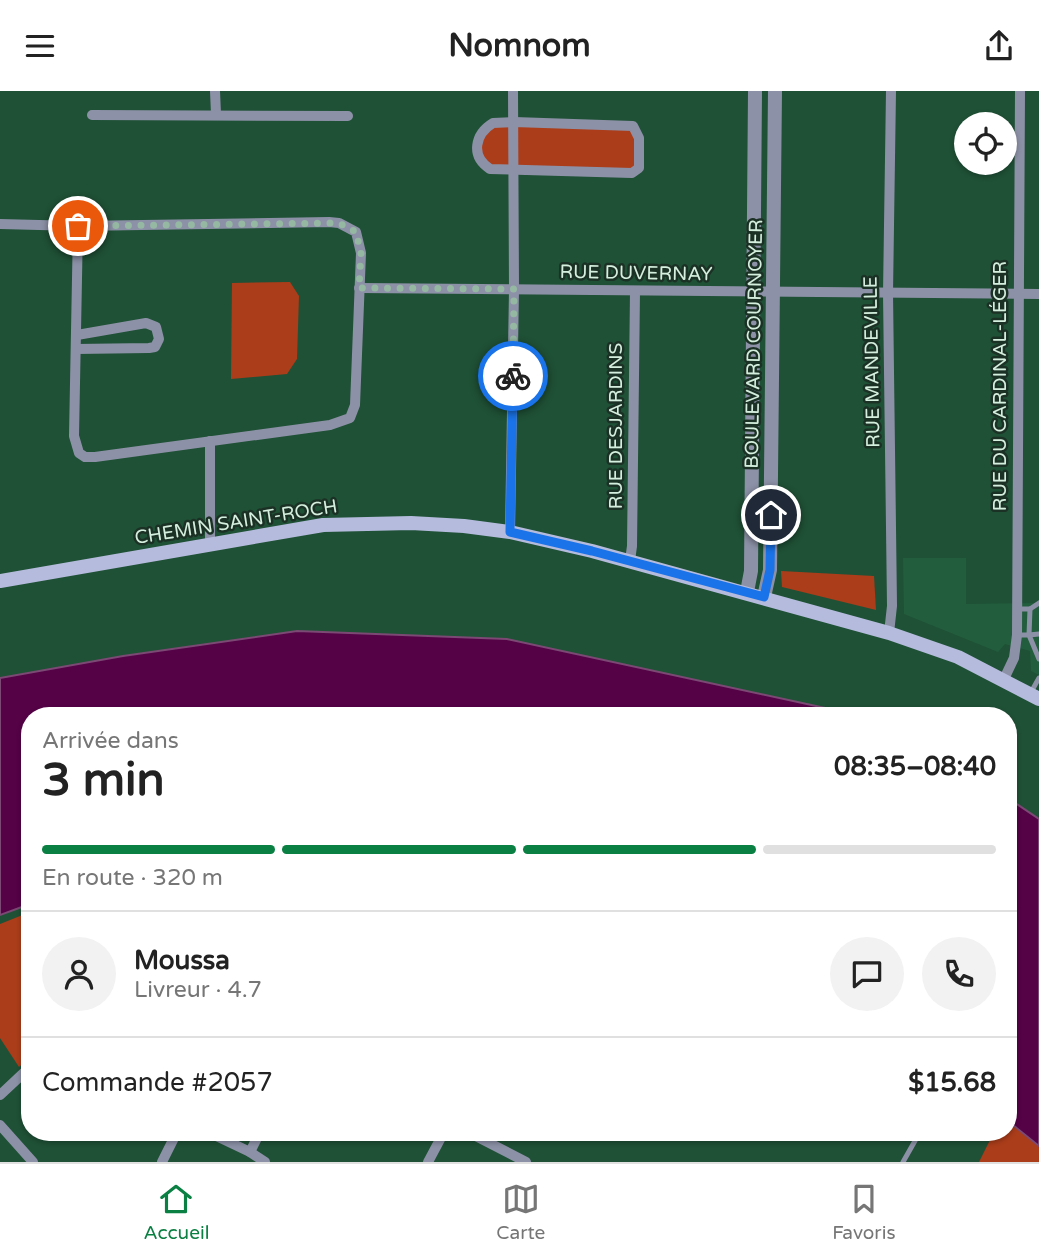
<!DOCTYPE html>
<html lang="fr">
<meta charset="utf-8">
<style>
body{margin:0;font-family:"Varela Round",sans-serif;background:#f2f2f2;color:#222;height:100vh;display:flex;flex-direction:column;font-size:26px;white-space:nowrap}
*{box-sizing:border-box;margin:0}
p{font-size:23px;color:#767676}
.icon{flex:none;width:38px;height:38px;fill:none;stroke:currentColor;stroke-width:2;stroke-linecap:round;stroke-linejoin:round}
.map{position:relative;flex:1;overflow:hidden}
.panel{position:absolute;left:21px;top:616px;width:996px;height:434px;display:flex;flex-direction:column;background:#fff;border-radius:28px;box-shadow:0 2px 5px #0004}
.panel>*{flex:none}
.tools{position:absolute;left:954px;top:21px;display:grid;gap:14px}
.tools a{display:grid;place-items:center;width:63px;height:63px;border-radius:50%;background:#fff;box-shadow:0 2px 5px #0004;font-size:35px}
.pin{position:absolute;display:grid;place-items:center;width:60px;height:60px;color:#fff;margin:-30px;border:4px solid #fff;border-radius:50%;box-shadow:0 2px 7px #0007}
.courier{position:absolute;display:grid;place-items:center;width:70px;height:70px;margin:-35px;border:5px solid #1a73e8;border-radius:50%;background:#fff;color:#222;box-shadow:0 2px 9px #0007}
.overview em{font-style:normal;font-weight:700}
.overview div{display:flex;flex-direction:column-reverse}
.overview{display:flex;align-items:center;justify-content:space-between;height:119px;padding:0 21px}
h1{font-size:46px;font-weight:700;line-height:52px}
.bar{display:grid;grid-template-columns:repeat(4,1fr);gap:10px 7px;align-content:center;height:84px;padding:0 21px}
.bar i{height:9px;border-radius:5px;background:#e0e0e0}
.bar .active{background:#0b8043}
.bar p{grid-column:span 4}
.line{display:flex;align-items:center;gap:18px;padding:0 21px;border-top:2px solid #e0e0e0}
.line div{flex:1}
.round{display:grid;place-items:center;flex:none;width:74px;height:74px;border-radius:37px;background:#f2f2f2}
header{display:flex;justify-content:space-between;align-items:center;height:91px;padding:0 21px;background:#fff;font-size:32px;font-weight:700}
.menu{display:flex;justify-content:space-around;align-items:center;height:98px;border-top:2px solid #e0e0e0;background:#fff;font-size:19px;color:#767676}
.menu a{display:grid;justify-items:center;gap:4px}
.menu .active{color:#0b8043}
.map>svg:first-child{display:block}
.built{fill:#225d3e}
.green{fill:#ab3d1a}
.water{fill:#550247;stroke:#7b4974;stroke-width:2}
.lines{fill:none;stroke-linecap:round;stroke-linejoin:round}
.service{stroke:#8d91a7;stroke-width:5}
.minor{stroke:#8d91a7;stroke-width:10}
.tertiary{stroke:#8d91a7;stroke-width:14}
.secondary{stroke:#b5bbdd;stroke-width:14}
.done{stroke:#95b8a3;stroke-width:7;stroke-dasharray:0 12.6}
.route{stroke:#1a73e8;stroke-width:9}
.labels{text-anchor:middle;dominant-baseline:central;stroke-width:5;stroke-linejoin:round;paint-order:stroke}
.street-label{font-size:19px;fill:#d5efde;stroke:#1c3125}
</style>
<header><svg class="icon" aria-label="menu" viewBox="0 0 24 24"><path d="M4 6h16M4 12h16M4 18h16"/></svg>Nomnom<svg class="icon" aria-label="share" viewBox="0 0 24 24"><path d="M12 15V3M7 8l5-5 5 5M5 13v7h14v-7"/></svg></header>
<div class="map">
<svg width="1039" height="1071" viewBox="0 0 1039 1071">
<rect width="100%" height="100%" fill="#1f5136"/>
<polygon class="built" points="903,467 966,467 966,513 1039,512 1039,584 1031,580 1030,560 1005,553 998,561 904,523"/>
<g class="green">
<polygon points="489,35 631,38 638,43 639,77 487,79 477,49"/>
<polygon points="290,191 299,205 297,268 287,283 231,288 232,192"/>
<polygon points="781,480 874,485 876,519 782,496"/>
<polygon points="30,821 30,966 19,976 0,947 0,833"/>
<polygon points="1008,1019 1039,1044 1039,1071 979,1071 994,1041 1008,1041"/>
</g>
<g class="water">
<polygon points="297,540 507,548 862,625 30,625 30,813 0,824 0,587 123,565"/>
<polygon points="1008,707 1039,728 1039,1055 1008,1030"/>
</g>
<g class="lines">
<g class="service">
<polyline points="1017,518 1030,518 1029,544 1039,543"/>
<polyline points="1030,518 1039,512"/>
<polyline points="1017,544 1029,544 1039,568"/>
<polyline points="1030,603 1039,587"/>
<polyline points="903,1071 920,1041"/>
</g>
<g class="minor">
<polyline points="215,0 216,23"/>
<polyline points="92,24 348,25"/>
<path d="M514,31L633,35L639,47V77L632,82L490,78C470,65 475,43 493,32Z"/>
<polyline points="0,133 78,135 329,131 339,132 356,141 361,162 355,314 350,327 330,334 95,366 85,366 79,362 74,345 78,135"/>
<polyline points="359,197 1039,203"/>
<polyline points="76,258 149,257 155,256 159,248 156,236 146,232 77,244"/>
<polyline points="510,441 514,198 513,0"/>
<polyline points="210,452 210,350"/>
<polyline points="630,470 632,455 635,200"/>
<polyline points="889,542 892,515 888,202 891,0"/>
<polyline points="1004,588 1014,567 1017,544 1020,0"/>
<polyline points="0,1004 30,976"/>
<polyline points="0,1034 33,1071"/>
<polyline points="208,1041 250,1061 265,1071"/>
<polyline points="468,1041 526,1071"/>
<polyline points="250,1061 260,1041"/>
<polyline points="162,1071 177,1041"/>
<polyline points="428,1071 444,1041"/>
</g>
<g class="tertiary">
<polyline points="747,501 751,480 755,0"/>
<polyline points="764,506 770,479 775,0"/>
</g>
<polyline class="secondary" points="0,490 323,434 411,432 464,435 510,441 592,460 889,542 958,566 1039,608"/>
</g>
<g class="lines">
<polyline class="done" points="78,135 339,132 356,141 361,162 359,197 514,198 513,285"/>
<polyline class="route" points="513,285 510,441 592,460 764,506 770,479 771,424"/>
</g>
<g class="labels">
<g class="street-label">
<text transform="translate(636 182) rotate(1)">RUE DUVERNAY</text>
<text transform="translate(754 253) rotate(-89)">BOULEVARD COURNOYER</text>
<text transform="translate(872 271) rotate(-91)">RUE MANDEVILLE</text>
<text transform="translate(1000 295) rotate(-90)">RUE DU CARDINAL-LÉGER</text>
<text transform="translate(616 335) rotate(-90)">RUE DESJARDINS</text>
<text transform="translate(236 431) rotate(-9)">CHEMIN SAINT-ROCH</text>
</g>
</g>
</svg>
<div class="tools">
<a><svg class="icon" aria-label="locate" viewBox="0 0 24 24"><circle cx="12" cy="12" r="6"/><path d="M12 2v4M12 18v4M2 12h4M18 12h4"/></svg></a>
</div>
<div class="pin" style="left:78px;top:135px;background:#ea580c"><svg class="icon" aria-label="bag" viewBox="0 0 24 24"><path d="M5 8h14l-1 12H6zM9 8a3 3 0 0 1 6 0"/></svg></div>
<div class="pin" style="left:771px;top:424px;background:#1f2937"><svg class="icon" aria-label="home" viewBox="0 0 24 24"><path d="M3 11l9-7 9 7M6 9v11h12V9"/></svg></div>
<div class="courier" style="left:513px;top:285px"><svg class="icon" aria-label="bike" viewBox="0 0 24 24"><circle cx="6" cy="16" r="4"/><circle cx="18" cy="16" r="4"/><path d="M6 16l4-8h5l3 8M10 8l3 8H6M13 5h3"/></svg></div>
<section class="panel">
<div class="overview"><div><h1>3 min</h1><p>Arrivée dans</p></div><em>08:35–08:40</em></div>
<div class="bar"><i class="active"></i><i class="active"></i><i class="active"></i><i></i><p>En route · 320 m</p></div>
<div class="line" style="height:126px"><a class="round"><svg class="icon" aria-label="person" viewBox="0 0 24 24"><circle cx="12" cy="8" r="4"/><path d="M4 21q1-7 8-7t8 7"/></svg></a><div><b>Moussa</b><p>Livreur · 4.7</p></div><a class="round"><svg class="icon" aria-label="chat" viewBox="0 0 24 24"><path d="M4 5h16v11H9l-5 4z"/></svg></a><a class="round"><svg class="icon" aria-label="phone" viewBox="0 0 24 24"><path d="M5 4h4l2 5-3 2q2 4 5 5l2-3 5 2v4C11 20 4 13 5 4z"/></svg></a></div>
<div class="line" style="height:91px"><div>Commande #2057</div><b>$15.68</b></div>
</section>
</div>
<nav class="menu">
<a class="active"><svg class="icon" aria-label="home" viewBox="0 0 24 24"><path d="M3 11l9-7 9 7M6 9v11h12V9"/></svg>Accueil</a>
<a><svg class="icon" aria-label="map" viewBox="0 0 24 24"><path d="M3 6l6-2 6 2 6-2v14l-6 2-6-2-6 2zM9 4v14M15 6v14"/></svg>Carte</a>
<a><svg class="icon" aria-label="saved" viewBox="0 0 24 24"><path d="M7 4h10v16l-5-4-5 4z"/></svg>Favoris</a>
</nav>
